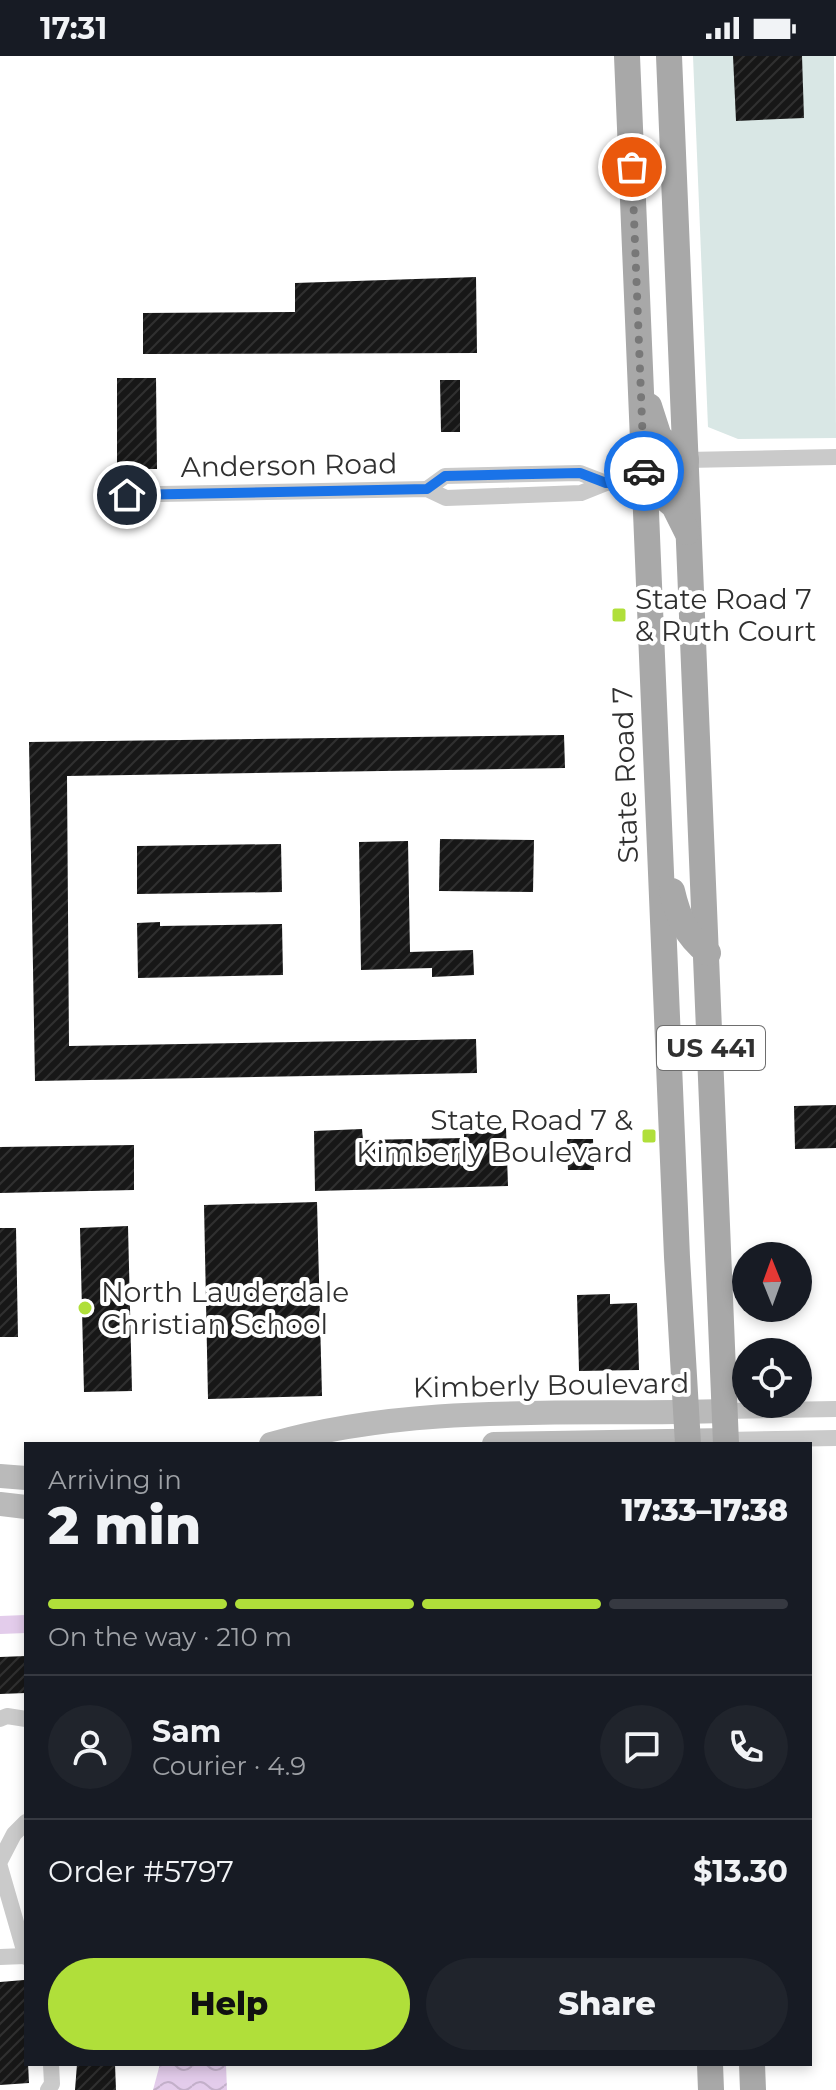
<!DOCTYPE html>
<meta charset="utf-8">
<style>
body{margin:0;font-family:Montserrat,sans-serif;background:#20242c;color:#f1f3f6;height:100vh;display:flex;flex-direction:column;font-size:30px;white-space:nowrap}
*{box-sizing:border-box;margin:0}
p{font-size:26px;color:#9ea1a6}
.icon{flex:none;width:44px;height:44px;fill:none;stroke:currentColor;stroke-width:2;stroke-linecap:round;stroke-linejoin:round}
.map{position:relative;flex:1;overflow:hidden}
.details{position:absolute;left:24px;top:1386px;width:788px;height:624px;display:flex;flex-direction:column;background:#171b24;border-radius:0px;box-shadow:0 4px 12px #0003}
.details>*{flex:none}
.needle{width:52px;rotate:359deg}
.buttons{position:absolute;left:732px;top:1186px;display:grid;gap:16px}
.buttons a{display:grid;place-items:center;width:80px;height:80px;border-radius:50%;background:#171b24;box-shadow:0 4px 12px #0003;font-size:40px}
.pin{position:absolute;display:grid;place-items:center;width:68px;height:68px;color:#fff;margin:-34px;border:4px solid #fff;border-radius:50%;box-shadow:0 2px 8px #0007}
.courier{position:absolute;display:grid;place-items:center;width:80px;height:80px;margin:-40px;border:6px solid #1a73e8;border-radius:50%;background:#fff;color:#222;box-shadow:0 2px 10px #0007}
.head em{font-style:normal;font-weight:800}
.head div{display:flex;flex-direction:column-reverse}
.head{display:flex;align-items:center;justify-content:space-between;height:136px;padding:0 24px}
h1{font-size:52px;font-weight:800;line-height:60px}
.bar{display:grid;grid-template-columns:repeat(4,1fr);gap:12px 8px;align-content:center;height:96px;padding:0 24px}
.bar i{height:10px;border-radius:6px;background:#363941}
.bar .current{background:#b0df3a}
.bar p{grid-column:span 4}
.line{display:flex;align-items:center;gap:20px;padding:0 24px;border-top:2px solid #363941}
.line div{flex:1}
.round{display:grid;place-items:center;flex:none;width:84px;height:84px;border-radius:42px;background:#20242c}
.button{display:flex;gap:16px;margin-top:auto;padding:16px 24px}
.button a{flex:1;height:92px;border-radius:48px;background:#b0df3a;color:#111;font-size:32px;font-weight:800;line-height:92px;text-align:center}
.button a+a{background:#20242c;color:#f1f3f6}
.status{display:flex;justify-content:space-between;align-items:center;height:56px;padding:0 40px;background:#171b24;direction:ltr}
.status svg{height:22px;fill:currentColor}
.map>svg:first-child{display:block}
.green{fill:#d9e7e5}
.water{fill:url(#water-waves)}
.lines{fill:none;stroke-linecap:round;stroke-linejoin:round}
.canal{stroke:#e3cceb;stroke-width:18}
.building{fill:url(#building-hatch)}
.street{stroke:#cacaca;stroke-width:16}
.secondary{stroke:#bababa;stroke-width:24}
.primary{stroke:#a8a8a8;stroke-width:26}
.done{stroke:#787878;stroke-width:8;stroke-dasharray:0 14.4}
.route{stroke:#1a73e8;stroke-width:10}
.poi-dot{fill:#b0df3a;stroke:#fff;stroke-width:3}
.labels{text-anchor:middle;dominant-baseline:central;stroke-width:8;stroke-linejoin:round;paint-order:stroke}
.shield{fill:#fff;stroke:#6e6e6e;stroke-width:2}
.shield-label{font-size:26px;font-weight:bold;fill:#303030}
.street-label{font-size:28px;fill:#303030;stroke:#fff}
.poi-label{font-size:28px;fill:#303030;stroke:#fff;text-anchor:start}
</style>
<div class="status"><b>17:31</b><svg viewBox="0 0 49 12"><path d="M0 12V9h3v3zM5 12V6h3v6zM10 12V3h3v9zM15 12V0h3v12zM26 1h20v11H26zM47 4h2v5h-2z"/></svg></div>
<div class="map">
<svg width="836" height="2034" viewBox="0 0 836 2034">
<defs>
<pattern id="water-waves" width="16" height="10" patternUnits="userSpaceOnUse" patternTransform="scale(2)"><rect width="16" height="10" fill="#e3cceb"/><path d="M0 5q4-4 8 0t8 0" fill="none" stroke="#c3b0ca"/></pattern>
<pattern id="building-hatch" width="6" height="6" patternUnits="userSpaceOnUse" patternTransform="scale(2)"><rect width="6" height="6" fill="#171717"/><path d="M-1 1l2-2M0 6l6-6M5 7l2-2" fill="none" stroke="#303030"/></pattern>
</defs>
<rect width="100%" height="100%" fill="#fff"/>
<polygon class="green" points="693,0 834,0 836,382 738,383 708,371"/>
<polygon class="water" points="160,2008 226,2008 227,2034 153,2034"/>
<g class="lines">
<polyline class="canal" points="0,1569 26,1568"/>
</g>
<g class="building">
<polygon points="733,0 802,0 804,62 736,65"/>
<polygon points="476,221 477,297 143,298 143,257 295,256 295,227"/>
<polygon points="117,322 156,322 157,413 117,413"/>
<polygon points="440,324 460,324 460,376 441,376"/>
<polygon points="564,679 565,712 67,720 69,990 476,983 477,1017 35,1025 29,686"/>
<polygon points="440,783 534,784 533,836 439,835"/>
<polygon points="408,785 410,896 473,894 474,919 432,921 432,912 361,914 359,786"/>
<polygon points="281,788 282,836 137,838 137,790"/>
<polygon points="160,866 160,870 282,868 283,919 138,922 137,867"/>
<polygon points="836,1049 836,1092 795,1093 794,1050"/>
<polygon points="506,1072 508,1130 315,1135 314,1075 362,1073 363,1084 464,1082 464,1073"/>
<polygon points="567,1083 593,1083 594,1114 568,1114"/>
<polygon points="134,1089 134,1134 0,1137 0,1091"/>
<polygon points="317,1146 322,1340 208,1343 204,1149"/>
<polygon points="128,1170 132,1335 84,1336 80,1172"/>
<polygon points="0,1172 16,1172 18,1281 0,1281"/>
<polygon points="610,1238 610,1248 637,1247 639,1314 579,1315 577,1239"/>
<polygon points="26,1600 26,1637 0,1638 0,1601"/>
<polygon points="24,1924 29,2027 0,2029 0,1926"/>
<polygon points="77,2008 115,2008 116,2034 75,2034"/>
</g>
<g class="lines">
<g class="street">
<polyline points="686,404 836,401"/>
<polyline points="427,433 445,420 580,417 606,427"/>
<polyline points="105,439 427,433 446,442 581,437 606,427 645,425"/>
<polyline points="725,1355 836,1353"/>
<polyline points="726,1384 836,1382"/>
<polyline points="0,1663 7,1660 26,1663"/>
<polyline points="0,1805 14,1778 26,1766"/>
<polyline points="0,1811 26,1901"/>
<polyline points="0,1901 25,1900"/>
<polyline points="48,2034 52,2028 51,2008"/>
</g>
<g class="secondary">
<path d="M271,1388C418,1346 573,1360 725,1355"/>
<polyline points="494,1388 726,1384"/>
<polyline points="0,1420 26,1422"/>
<polyline points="0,1448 26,1451"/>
</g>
<g class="primary">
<polyline points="627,0 677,1201 688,1388"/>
<polyline points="669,0 726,1388"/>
<polyline points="649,350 659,381 686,404"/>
<polyline points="645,425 674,450 687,476"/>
<path d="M672,835C678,861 686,880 708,897"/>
<polyline points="710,2008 711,2034"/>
<polyline points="752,2008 753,2034"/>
</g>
</g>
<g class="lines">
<polyline class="done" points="632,111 644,415"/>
<polyline class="route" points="127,439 427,433 445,420 580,417 606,427 645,425 644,415"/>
</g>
<g class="poi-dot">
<rect x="611" y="551" width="16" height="16" rx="4"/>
<rect x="641" y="1072" width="16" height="16" rx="4"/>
<circle cx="85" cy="1252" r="8"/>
</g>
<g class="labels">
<rect class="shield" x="657" y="970" width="108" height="44" rx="6"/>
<g class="shield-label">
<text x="711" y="992">US 441</text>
</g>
<g class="street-label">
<text transform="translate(289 409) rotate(-1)">Anderson Road</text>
<text transform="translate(625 719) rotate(-92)">State Road 7</text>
<text transform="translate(551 1329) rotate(-1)">Kimberly Boulevard</text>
</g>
<g class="poi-label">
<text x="635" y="543">State Road 7<tspan x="635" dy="32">&amp; Ruth Court</tspan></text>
<text x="633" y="1064" text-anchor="end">State Road 7 &amp;<tspan x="633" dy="32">Kimberly Boulevard</tspan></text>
<text x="101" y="1236">North Lauderdale<tspan x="101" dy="32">Christian School</tspan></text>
</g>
</g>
</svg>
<div class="buttons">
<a><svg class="needle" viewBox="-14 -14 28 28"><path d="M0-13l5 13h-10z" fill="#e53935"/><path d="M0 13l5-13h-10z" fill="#9ea1a6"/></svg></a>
<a><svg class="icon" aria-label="locate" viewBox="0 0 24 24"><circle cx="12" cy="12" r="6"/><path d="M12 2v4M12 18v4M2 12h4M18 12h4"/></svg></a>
</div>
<div class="pin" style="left:632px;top:111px;background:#ea580c"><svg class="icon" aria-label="bag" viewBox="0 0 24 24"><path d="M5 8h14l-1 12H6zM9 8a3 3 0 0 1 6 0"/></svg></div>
<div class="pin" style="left:127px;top:439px;background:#1f2937"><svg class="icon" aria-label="home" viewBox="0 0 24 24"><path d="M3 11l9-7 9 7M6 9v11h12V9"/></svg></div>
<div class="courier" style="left:644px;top:415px"><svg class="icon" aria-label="car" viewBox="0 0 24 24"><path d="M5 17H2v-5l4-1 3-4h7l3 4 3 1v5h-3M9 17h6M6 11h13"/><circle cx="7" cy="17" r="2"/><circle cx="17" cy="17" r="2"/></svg></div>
<section class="details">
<div class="head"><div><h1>2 min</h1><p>Arriving in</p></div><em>17:33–17:38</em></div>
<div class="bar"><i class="current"></i><i class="current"></i><i class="current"></i><i></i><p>On the way · 210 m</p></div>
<div class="line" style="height:144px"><a class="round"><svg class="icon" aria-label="person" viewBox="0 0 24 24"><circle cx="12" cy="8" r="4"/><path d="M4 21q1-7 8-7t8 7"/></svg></a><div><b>Sam</b><p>Courier · 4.9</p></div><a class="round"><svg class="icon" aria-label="chat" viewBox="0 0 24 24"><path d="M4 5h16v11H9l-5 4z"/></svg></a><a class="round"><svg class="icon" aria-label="phone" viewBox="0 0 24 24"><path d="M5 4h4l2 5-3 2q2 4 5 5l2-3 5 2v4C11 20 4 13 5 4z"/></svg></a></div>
<div class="line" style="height:104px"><div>Order #5797</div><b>$13.30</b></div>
<div class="button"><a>Help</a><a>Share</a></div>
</section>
</div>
